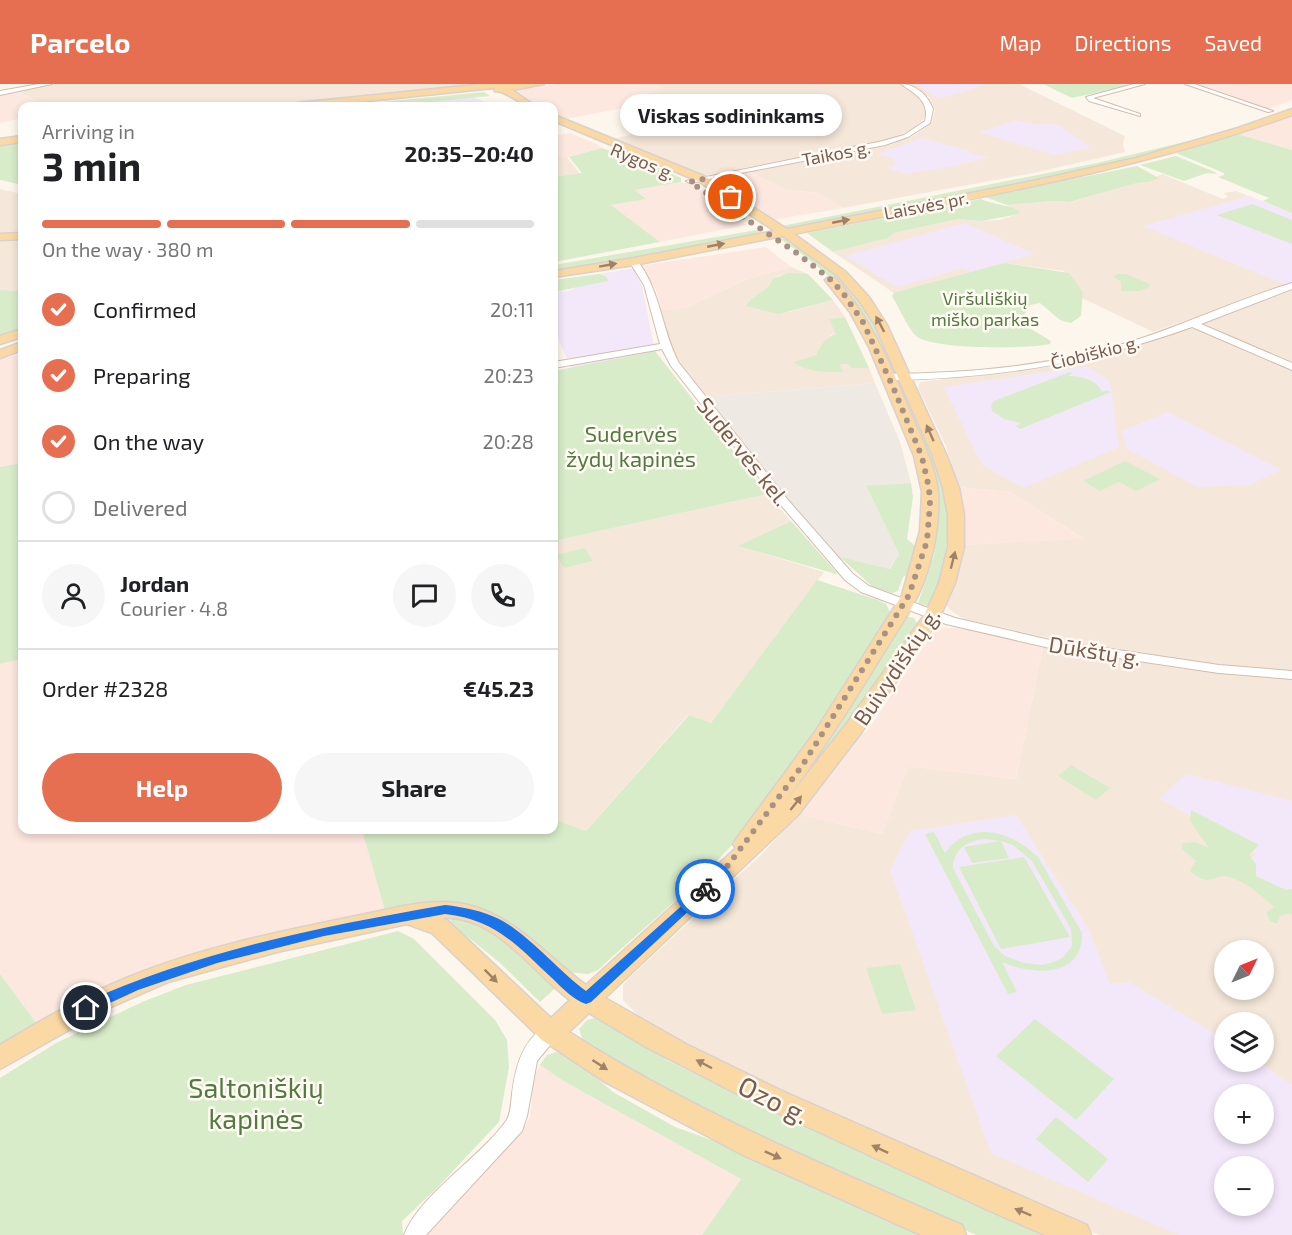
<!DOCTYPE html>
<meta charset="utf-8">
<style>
body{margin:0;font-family:"Exo 2",sans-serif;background:#f6f6f6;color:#202124;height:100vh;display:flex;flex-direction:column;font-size:22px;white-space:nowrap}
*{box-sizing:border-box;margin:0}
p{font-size:20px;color:#757577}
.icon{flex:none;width:33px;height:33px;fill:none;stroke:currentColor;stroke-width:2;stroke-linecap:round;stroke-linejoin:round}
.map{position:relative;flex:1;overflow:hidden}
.sheet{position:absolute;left:18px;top:18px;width:540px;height:732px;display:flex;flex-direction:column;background:#fff;border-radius:12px;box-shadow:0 3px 9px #0003}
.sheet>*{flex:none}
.needle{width:39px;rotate:47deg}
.controls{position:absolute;left:1214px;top:856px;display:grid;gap:12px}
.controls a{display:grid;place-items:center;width:60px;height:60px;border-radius:50%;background:#fff;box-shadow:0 3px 9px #0003;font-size:30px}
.pin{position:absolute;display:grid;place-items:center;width:51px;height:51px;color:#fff;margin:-26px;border:3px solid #fff;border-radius:50%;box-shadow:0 2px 6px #0007}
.courier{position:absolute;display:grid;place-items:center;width:60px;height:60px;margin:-30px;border:4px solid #1a73e8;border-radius:50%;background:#fff;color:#222;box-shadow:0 2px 8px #0007}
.bubble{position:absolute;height:42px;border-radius:21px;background:#fff;box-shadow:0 3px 9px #0003;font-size:20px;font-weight:700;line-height:42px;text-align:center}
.head em{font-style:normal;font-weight:700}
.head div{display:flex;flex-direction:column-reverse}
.head{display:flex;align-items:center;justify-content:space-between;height:102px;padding:0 24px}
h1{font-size:39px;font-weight:700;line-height:45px}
.bar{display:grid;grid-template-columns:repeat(4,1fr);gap:9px 6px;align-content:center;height:72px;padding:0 24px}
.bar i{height:8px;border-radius:4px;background:#e0e0e0}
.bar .selected{background:#e76f51}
.bar p{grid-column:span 4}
.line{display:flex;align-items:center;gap:15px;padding:0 24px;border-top:2px solid #e0e0e0}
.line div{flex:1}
.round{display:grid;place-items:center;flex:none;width:63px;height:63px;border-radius:32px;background:#f6f6f6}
ol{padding:0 24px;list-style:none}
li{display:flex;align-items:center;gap:18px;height:66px}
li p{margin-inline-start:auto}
li .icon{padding:6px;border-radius:50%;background:#e76f51;color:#fff;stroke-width:4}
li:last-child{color:#757577}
li i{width:33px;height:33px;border:3px solid #e0e0e0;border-radius:50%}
.cta{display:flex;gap:12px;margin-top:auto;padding:12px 24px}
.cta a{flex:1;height:69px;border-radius:36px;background:#e76f51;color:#fff;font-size:24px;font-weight:700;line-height:69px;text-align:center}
.cta a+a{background:#f6f6f6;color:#202124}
header{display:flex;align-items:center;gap:36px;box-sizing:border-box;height:84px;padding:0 30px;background:#e76f51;color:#fff}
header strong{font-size:28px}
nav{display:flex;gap:33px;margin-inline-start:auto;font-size:21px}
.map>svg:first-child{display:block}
.residential{fill:#f5e8da;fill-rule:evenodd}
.commercial{fill:#fde8e0}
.industrial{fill:#efe9e4}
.education{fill:#f3e8fa;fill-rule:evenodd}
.green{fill:#d8ecc9;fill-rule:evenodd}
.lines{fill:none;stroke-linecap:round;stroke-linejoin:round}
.minor-casing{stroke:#d1beb0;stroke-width:2}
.major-casing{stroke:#dad1cd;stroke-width:3}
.minor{fill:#fff;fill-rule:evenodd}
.major{fill:#fbd9a5;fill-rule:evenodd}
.oneway{fill:#a18267}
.route{fill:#1a73e8}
.done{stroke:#a89285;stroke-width:6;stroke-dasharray:0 10.8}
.labels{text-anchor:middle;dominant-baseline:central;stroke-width:5;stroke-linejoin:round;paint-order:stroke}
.far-street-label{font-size:18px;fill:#7a5c4d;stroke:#fffaf3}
.far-park-label{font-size:18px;fill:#537a41;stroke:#fffaf3}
.park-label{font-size:22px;fill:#537a41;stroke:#fffaf3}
.street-label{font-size:22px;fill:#7a5c4d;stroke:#fffaf3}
.near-park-label{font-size:27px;fill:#537a41;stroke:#fffaf3}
.near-street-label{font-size:27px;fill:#7a5c4d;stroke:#fffaf3}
</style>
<header>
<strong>Parcelo</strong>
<nav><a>Map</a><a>Directions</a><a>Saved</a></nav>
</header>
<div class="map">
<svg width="1292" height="1151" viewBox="0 0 1292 1151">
<rect width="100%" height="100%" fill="#fdf6ec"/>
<g class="residential">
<polygon points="56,0 481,0 481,1 289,22 45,22 18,7"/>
<polygon points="654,0 900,0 920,14 926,26 925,33 916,43 889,56 703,92 611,56 653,44 641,39 649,36 646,34 652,32 629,23 628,16 664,4"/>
<polygon points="909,0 1019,0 1125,52 1123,59 1125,68 1033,89 843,124 818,109 787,106 750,88 889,61 915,51 932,38 935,26 929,13"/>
<polygon points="554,73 567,73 580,90 554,93"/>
<polygon points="1162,90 1223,115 1228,113 1224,109 1236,107 1292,129 1292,199 1153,248 1082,214 1083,208 1064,187 1005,179 894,209 833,168 888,154 894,149 958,135 981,137 999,136 1019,130 1007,121 1053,117 1071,118 1137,99 1149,98"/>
<polygon points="0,105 22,110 22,151 0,151"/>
<polygon points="22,154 22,207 0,206 0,155"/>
<polygon points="791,183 808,190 781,191 772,195 764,209 789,228 833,216 845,233 829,235 837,250 831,251 820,262 816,271 793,279 844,287 838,280 848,280 851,284 869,284 875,299 703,313 673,274 661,226 688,223 747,195"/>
<polygon points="1292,206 1292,280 1204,240 1206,237"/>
<polygon points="1190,244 1202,246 1292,285 1292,588 1164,575 1068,558 964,535 950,526 945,519 961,461 1083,454 1010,408 958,403 946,362 918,304 920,298 1066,281 1126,265"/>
<polygon points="767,410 791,437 739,462 824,488 711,639 688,631 586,747 554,735 554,457"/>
<path d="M1043,563L1179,584L1292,595V1151H1099L951,1088L697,965L638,931L623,916V902L628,895L763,769L798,730L882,750L908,682L1016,695ZM1224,867H1263V906H1224ZM1224,939H1263V978H1224ZM1224,1011H1263V1050H1224ZM1224,1083H1263V1122H1224Z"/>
</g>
<g class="commercial">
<polygon points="558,0 654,0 664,4 629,16 629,23 560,36 554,32 554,22 537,22 513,6"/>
<polygon points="1191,0 1292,0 1292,16 1268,25"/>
<polygon points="18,7 45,22 22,22 22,34 0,39 0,11"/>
<polygon points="1292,32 1292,66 1238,50 1281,34"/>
<polygon points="569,49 597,60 598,62 602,64 569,73 554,73 554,52"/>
<polygon points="750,88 787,106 818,109 843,124 772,136 712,98"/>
<polygon points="681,98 691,100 711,113 746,141 660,158 611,121 645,115 635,106"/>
<polygon points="766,163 791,183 747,195 688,223 675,226 661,226 656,206 639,182"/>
<polygon points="22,270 22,379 0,383 0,275"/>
<polygon points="958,403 1010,408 1084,455 961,461"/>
<polygon points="943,544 959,544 1043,563 1016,695 908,682 882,750 798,730 854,655 868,646 932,550"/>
<polygon points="22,575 22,746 362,746 385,827 160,881 120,896 77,916 37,940 0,890 0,580"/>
<polygon points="540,981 565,998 741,1095 702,1151 423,1151 426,1144 526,1041 530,1033 534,993"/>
</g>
<polygon class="industrial" points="875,299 900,358 911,399 866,403 899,470 889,485 833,472 703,313"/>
<g class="education">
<polygon points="917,0 986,0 950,12 935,13"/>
<polygon points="474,13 494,22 389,22 396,21"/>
<polygon points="1017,36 1036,41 1048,39 1060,42 1089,62 1089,64 1054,71 980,48"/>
<polygon points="922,54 970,67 968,68 980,72 990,73 955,82 905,90 887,84 895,81 894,75 878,70"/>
<polygon points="1249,112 1292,129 1292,199 1286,201 1143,142"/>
<polygon points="965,139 1034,170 971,188 963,184 897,203 845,172"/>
<polygon points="633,184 642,202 655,267 571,284 554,245 554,208 568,207 606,192 599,190"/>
<polygon points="1087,282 1110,298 1119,363 1023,404 981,380 983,378 979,375 944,303"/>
<polygon points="1168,328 1281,386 1249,401 1197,403 1126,364 1122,347"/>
<polygon points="1187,690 1292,717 1292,817 1240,786 1256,770 1159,714"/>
<path d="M1016,731L1089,846L1110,900L1129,898L1224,955V978H1259L1292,1001V1151H1179L991,1069L890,786L910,747ZM1224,1011H1263V1050H1224ZM1224,1083H1263V1122H1224Z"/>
</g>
<g class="green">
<polygon points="1043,0 1120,0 1128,2 1072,14"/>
<polygon points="484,8 490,12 389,22 339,22"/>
<polygon points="1238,50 1292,66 1292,129 1263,117 1269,114 1218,93 1224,91 1224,89 1176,69"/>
<polygon points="1188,57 1193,60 1081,88 787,145 782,142 1097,79"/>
<polygon points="22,58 22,101 0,96 0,61"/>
<polygon points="602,64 646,78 681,94 681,98 635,106 646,115 611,121 660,158 554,178 554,93 582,89 569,73"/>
<polygon points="1176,72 1215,88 1217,90 1207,89 1184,97 1140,81"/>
<polygon points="1137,82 1159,94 1149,98 1137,99 1070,118 1053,117 1007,121 985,113"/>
<path d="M981,115C993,121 1007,120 1019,127V130L981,137L958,135L894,149L888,154L833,168L807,149Z"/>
<polygon points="1252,120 1292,136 1292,160 1217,131"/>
<polygon points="757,146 759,149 753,151 554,188 554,181"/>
<path d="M779,154H783C802,166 823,178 840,194C868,219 882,253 898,287L893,286C864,220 837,194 779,154Z"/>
<path d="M1005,179L1069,189L1083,208L1081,232L1071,239L1060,236L1040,219L1030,221L1022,235L1026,242L1051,257L1050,260C1029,265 932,266 916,252C908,244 898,222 892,212L894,209C931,198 968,189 1005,179Z"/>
<path d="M789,189L808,190L833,216L779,230L746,222C752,210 767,210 772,195Z"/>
<polygon points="599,190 606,192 608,197 554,208 554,196"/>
<polygon points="1117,190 1126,190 1150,200 1150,203 1139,207 1121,207 1121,198 1114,193"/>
<polygon points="0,206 22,207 22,247 0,254"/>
<path d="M845,233L869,284H851L848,280H839L844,288C825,288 809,289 793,278L816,271C820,261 826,253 836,250L829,235Z"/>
<polygon points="655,267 767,410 554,457 554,287"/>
<path d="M1070,288L1072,289L1068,292C1081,292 1096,295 1102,308L1107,306L1111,308L1020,345L1015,342L1021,339L1004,335L992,327L991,322L994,317Z"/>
<path d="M897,304H905C931,368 961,418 941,489C938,500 936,514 928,522L918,519L934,471L937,426Z"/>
<polygon points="1125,377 1160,395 1136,407 1119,398 1100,407 1083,397"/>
<polygon points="22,379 22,575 0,580 0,383"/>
<polygon points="911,399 913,413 907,455 915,462 911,488 903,493 898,507 892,509 873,503 840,473 890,485 899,470 866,402"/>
<polygon points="791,437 837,489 836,490 738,462"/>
<polygon points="585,464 593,477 564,484 556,471"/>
<path d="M817,496L878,516L886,520L890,528C847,599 806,673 753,737C708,792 650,838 598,886L588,890L567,888L501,835L385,827L362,746H554V735L586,747L689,631L711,639Z"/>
<polygon points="904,532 914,534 917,539 850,639 785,723 748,762 796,701 832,650"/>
<polygon points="1071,681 1110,704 1096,716 1058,692"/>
<path d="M1191,726L1259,761L1249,771L1256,780V792L1286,806L1292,805V831L1289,829L1280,832L1277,840L1270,837L1266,829L1274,823C1260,811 1248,799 1230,793C1212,788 1212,806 1190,787L1196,777L1182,765V759L1195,758L1209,764L1190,737Z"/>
<path d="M934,748L945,769C969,735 1012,747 1038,773L1082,849C1083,895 1032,891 1002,878L1017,908L1008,910L925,750ZM985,755L1000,757L964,763L972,779L1009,774L1001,757L1013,761L1032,777L1071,845L1072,862L1063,873L1057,877L1042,881L1024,879L1005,872L994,862L953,784C954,765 966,757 985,755Z"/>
<polygon points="1024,773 1070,853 1001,865 959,783"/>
<polygon points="452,832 497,845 559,901 540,918 499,878 450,839"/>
<polygon points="398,847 414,855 495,936 507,956 509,983 499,1038 436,1105 402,1137 403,1151 0,1151 0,994 56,959 142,918 186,901"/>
<polygon points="900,880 916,926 882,930 866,884"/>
<polygon points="0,890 37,940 0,962"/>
<polygon points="594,934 602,935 669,977 761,1023 1054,1151 976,1151 717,1035 626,985 583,957 579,945 587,936"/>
<polygon points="1035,935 1114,995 1076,1036 996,972"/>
<polygon points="556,968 572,973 613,1008 675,1043 720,1059 926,1151 702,1151 741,1095 565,998 540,981 547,971"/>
<polygon points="1056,1033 1108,1075 1088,1098 1036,1055"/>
</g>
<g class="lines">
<defs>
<g id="minor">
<polygon points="39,0 52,0 0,11 0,7"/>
<path d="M901,0C915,0 928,11 933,25L930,39L908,53L885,61L690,99L686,97L883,57L904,51L925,37C930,17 915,10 901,0Z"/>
<polygon points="1134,0 1145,0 1093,14 1140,30 1140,32 1089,17 1086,13"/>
<polygon points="1185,0 1194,0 1273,27 1268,28"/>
<path d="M630,175H636C661,206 661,245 679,279L788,416L853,490L869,502L955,534L1050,556L1219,581L1292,587V595L1219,589L1050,564L946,540L861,508L845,496L780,420L671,282L662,265L554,284V278L660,260L644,201L629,177Z"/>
<path d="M1292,199V205L1201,240L1292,279V286L1192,243C1093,279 994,295 889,296L884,293L889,290C972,289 1054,282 1133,257C1186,240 1239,215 1292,199Z"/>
<path d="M551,941L557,943L560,949L537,977L527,1032L522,1047L426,1151H404C421,1109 479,1075 506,1037C511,1030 511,1019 512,1010C515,984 523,951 551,941Z"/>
</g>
<g id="major">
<path d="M484,0H544L512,6L535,22C519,22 510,8 495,7L494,4L318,22H293L297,19Z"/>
<path d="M1292,25V31C1131,89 962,116 794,150L846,188L869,213L887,241L946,370L959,404L964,431V463L955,499L939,535L861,649L798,731L605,914L686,960L780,1006L1087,1141L1091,1151H1045L990,1127L739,1011L646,963L589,929L569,948C692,1027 828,1083 962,1141L966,1151H921L743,1071L605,998L542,956L432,849L407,840L277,868L168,898L106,925L0,985V961C40,937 81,913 124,895C197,864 279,848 356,832C393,825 435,811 472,822C520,836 547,873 586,901L736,764L733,760L737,754L815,648L902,511L920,447L922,408L914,372L869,263L850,228L825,196L827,194H835C868,231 888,274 906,319C918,348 935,378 938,409C940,442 932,481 918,511C908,532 893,553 881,573C850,624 818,673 783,721L847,639L925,530L939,499L948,463V431L943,404L932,370L875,241L860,218L838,192L783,152L634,181L554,193V187L634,174L775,147L698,97L554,37V31L706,93L787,145L1033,97L1136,74L1238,44ZM442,834C495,830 532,888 570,916L551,934L448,837Z"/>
<polygon points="22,52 22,58 0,61 0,55"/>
<polygon points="22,149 22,155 0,156 0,150"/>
<polygon points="22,245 22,253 0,260 0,252"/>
<polygon points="22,258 22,266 0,274 0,266"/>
</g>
</defs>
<use href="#minor" class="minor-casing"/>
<use href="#major" class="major-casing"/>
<use href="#minor" class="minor"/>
<use href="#major" class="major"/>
</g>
<defs><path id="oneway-solid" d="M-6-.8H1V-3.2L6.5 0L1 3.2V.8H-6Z" transform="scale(1.5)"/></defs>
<g class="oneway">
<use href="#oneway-solid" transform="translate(841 137) rotate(-11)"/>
<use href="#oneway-solid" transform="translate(716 161) rotate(-11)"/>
<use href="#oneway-solid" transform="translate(608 181) rotate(-10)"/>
<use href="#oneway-solid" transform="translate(880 240) rotate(-118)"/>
<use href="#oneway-solid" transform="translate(930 349) rotate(-114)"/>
<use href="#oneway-solid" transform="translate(953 476) rotate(-76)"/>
<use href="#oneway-solid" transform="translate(796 719) rotate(-52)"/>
<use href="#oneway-solid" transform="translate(491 892) rotate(45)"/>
<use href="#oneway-solid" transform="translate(704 980) rotate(-152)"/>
<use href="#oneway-solid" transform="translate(600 981) rotate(33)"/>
<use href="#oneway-solid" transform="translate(880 1065) rotate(-155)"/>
<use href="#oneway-solid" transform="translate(773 1071) rotate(24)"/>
<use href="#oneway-solid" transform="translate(1023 1128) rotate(-157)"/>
</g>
<path class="route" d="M705,801L710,805L709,808L591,918L586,920C574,916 562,904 553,895C517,862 497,836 445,830L324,852L217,879L138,906L86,930L79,924L81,920C197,867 320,843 445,821C463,823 483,827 499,835C527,849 559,887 586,907Z"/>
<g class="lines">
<polyline class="done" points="705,805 723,788 802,682 909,511 927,457 930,420 929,404 922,373 893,303 863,238 843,209 829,194 794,167 690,98 702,95 731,113"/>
</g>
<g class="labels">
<g class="far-street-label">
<text transform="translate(836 69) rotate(-11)">Taikos g.</text>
<text transform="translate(643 77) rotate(23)">Rygos g.</text>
<text transform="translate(926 121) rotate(-11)">Laisvės pr.</text>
<text transform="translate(1095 268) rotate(-14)">Čiobiškio g.</text>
</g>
<g class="far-park-label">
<text x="985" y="214">Viršuliškių<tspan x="985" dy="21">miško parkas</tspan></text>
</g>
<g class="park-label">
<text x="631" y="349">Sudervės<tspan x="631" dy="25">žydų kapinės</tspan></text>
</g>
<g class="street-label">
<text transform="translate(744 367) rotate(51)">Sudervės kel.</text>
<text transform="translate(1095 566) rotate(9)">Dūkštų g.</text>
<text transform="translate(896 582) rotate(-56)">Buivydiškių g.</text>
</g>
<g class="near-park-label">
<text x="256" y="1003">Saltoniškių<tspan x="256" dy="31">kapinės</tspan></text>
</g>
<g class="near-street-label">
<text transform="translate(774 1015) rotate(26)">Ozo g.</text>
</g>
</g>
</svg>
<div class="controls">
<a><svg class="needle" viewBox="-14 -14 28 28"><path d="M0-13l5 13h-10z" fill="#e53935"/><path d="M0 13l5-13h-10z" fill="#757577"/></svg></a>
<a><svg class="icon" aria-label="layers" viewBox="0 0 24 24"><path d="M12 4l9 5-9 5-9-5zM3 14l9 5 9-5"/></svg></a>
<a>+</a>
<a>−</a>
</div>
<div class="pin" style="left:731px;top:113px;background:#ea580c"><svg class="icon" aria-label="bag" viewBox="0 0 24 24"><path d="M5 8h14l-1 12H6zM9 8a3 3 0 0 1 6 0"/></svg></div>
<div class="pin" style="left:86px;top:924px;background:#1f2937"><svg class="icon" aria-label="home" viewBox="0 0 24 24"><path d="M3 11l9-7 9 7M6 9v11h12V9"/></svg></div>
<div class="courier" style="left:705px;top:805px"><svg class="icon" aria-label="bike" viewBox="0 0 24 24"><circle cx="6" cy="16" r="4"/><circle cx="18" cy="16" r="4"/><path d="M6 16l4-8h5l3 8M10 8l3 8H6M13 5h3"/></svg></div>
<div class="bubble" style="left:620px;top:10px;width:222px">Viskas sodininkams</div>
<section class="sheet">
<div class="head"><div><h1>3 min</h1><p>Arriving in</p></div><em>20:35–20:40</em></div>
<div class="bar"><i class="selected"></i><i class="selected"></i><i class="selected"></i><i></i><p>On the way · 380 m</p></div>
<ol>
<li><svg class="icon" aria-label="check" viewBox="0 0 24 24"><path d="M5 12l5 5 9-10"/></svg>Confirmed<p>20:11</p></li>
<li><svg class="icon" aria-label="check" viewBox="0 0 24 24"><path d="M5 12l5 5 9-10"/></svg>Preparing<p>20:23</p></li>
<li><svg class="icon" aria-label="check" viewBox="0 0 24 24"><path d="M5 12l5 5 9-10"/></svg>On the way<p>20:28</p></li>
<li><i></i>Delivered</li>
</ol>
<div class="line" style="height:108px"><a class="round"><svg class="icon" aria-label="person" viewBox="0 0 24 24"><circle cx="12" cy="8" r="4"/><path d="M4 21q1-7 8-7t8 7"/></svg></a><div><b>Jordan</b><p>Courier · 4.8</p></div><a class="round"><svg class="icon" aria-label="chat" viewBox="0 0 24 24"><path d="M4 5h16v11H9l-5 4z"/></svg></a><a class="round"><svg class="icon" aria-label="phone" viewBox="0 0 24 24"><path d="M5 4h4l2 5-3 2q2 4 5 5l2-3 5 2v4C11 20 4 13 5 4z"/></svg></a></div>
<div class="line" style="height:78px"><div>Order #2328</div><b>€45.23</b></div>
<div class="cta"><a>Help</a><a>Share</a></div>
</section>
</div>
